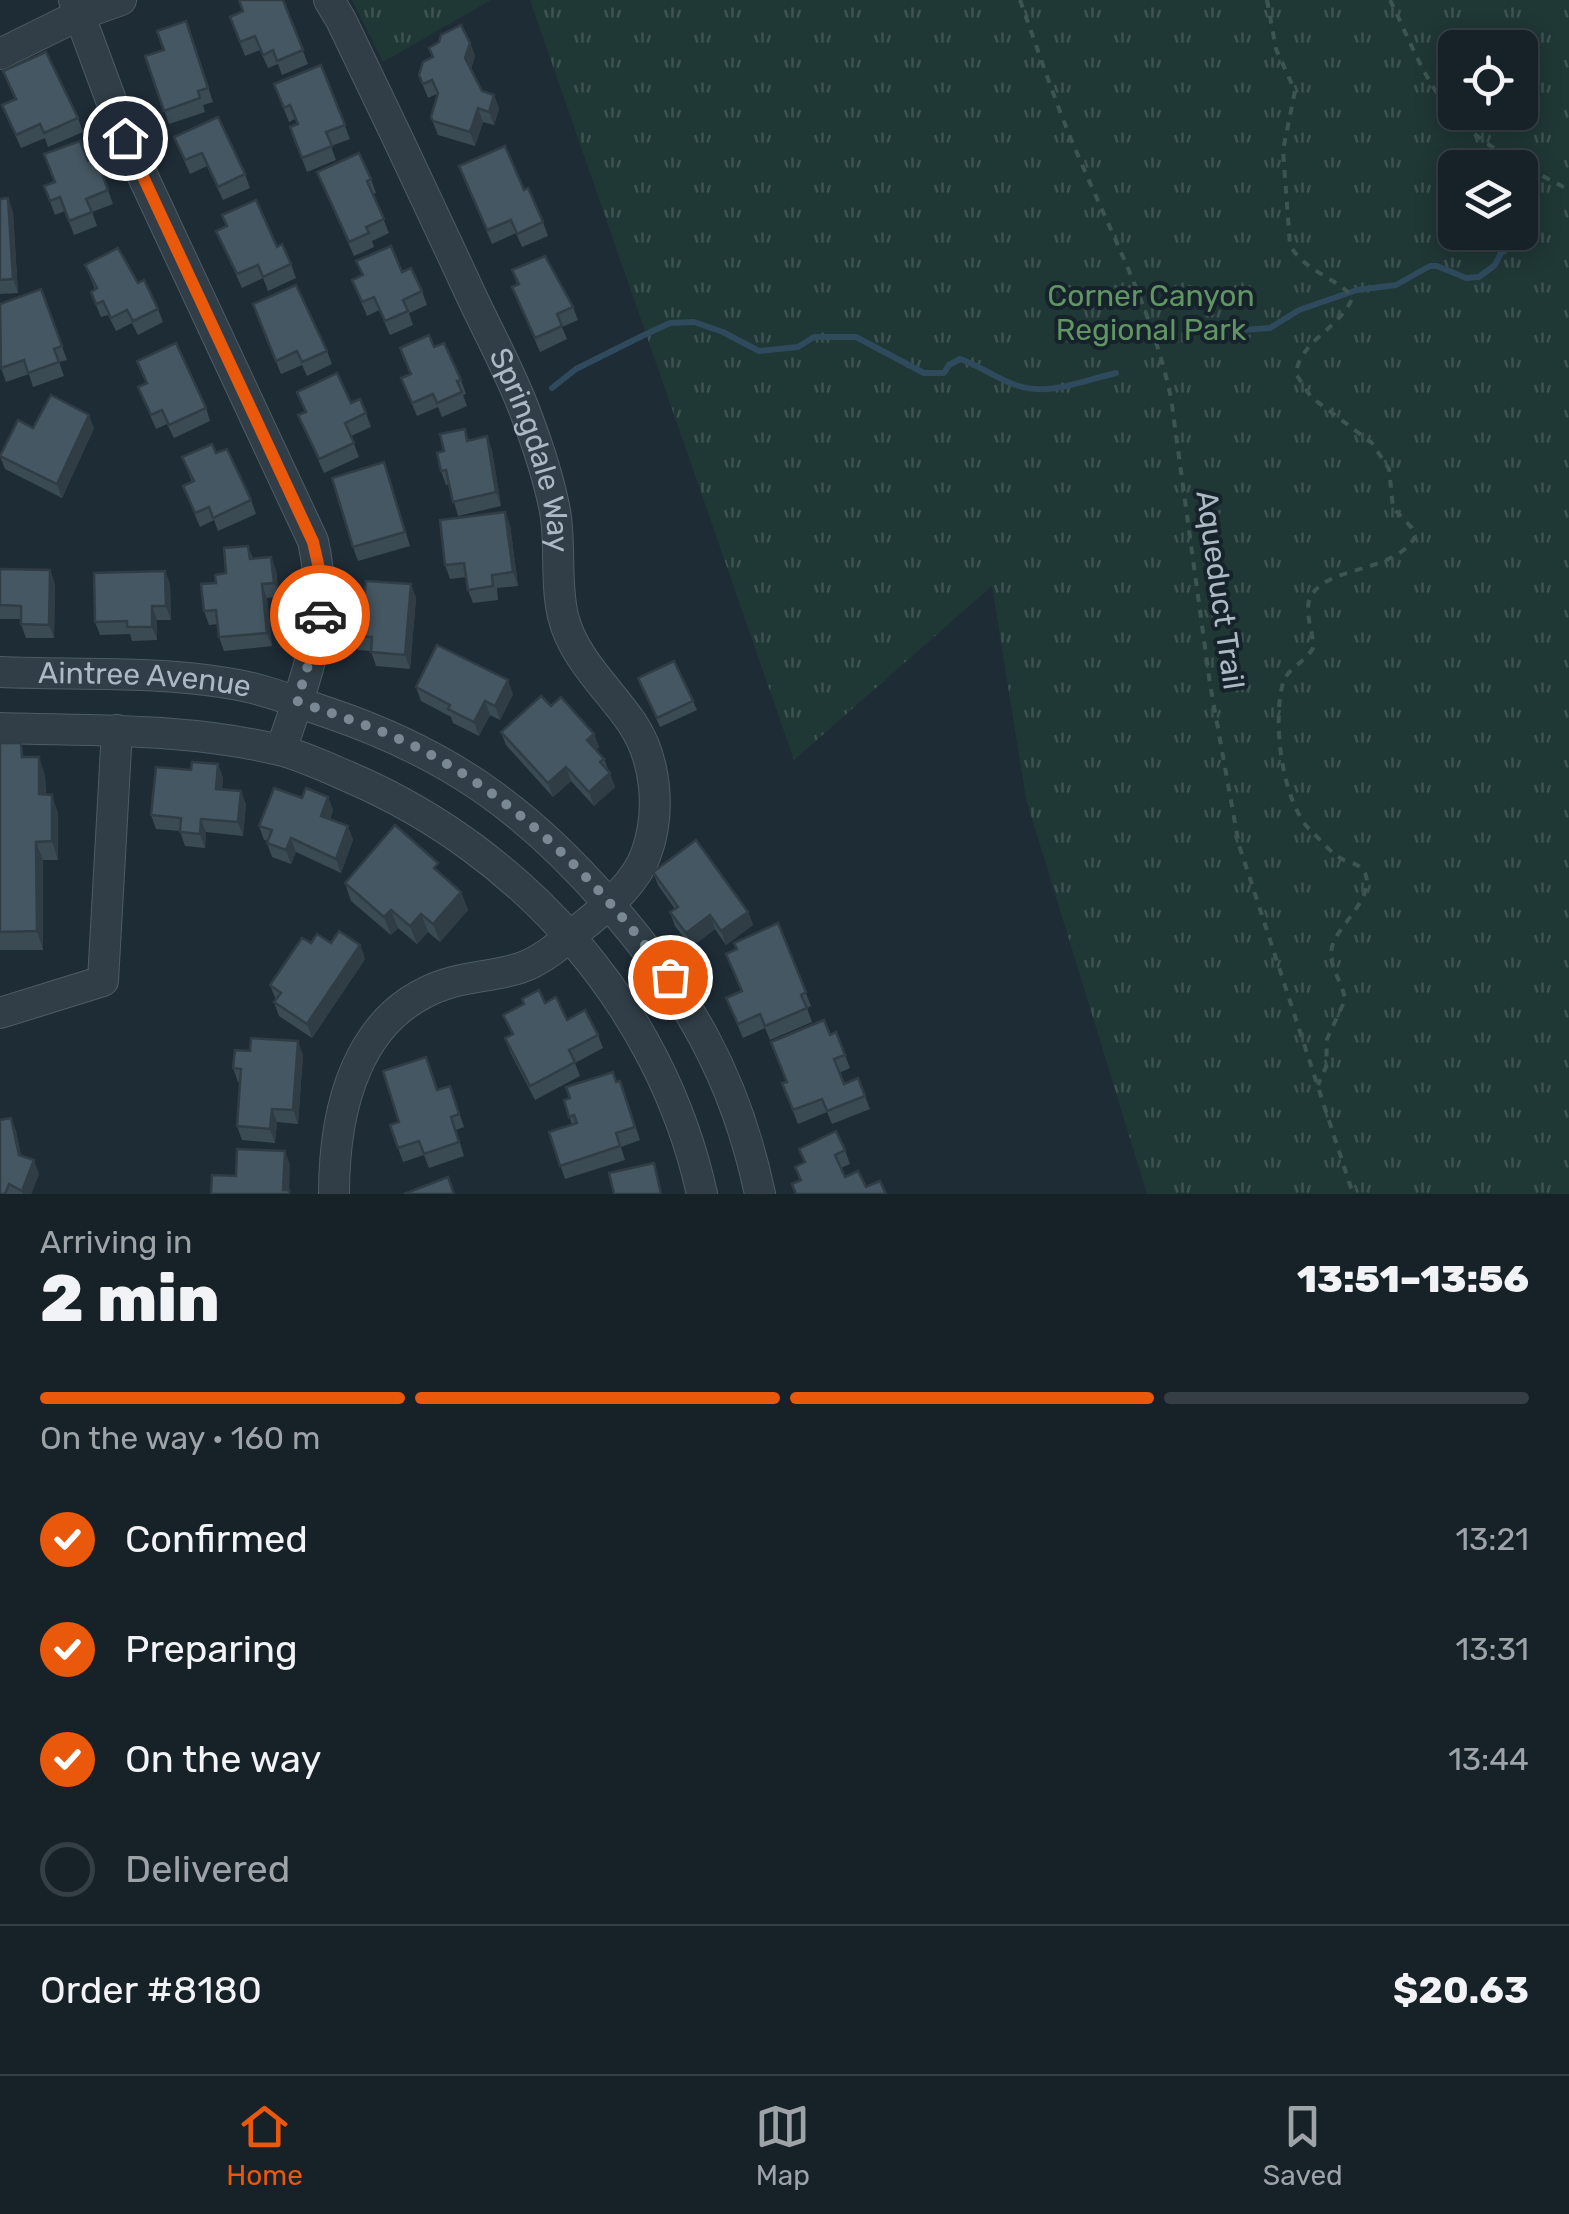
<!DOCTYPE html>
<meta charset="utf-8">
<style>
body{margin:0;font-family:Rubik,sans-serif;background:#1f2930;color:#f1f3f6;height:100vh;display:flex;flex-direction:column;font-size:38px;white-space:nowrap}
*{box-sizing:border-box;margin:0}
p{font-size:32px;color:#9ea3a8}
.icon{flex:none;width:55px;height:55px;fill:none;stroke:currentColor;stroke-width:2;stroke-linecap:round;stroke-linejoin:round}
.map{position:relative;height:1194px;overflow:hidden}
.side{display:flex;flex-direction:column;background:#162128;flex:1}
.side>*{flex:none}
.tools{position:absolute;left:1438px;top:30px;display:grid;gap:20px}
.tools a{display:grid;place-items:center;width:100px;height:100px;border-radius:15px;background:#162128;box-shadow:0 5px 25px #0003,0 0 0 2px #353e45;font-size:50px}
.pin{position:absolute;display:grid;place-items:center;width:85px;height:85px;color:#fff;margin:-42px;border:5px solid #fff;border-radius:50%;box-shadow:0 2px 10px #0007}
.courier{position:absolute;display:grid;place-items:center;width:100px;height:100px;margin:-50px;border:8px solid #ea580c;border-radius:50%;background:#fff;color:#222;box-shadow:0 2px 12px #0007}
.head em{font-style:normal;font-weight:800}
.head div{display:flex;flex-direction:column-reverse}
.head{display:flex;align-items:center;justify-content:space-between;height:170px;padding:0 40px}
h1{font-size:65px;font-weight:800;line-height:75px}
.bar{display:grid;grid-template-columns:repeat(4,1fr);gap:15px 10px;align-content:center;height:120px;padding:0 40px}
.bar i{height:12px;border-radius:8px;background:#353e45}
.bar .active{background:#ea580c}
.bar p{grid-column:span 4}
.line{display:flex;align-items:center;gap:25px;padding:0 40px;border-top:2px solid #353e45}
.line div{flex:1}
ol{padding:0 40px;list-style:none}
li{display:flex;align-items:center;gap:30px;height:110px}
li p{margin-inline-start:auto}
li .icon{padding:10px;border-radius:50%;background:#ea580c;color:#fff;stroke-width:4}
li:last-child{color:#9ea3a8}
li i{width:55px;height:55px;border:5px solid #353e45;border-radius:50%}
.tab-bar{display:flex;justify-content:space-around;align-items:center;height:140px;border-top:2px solid #353e45;background:#162128;font-size:28px;color:#9ea3a8}
.tab-bar a{display:grid;justify-items:center;gap:5px}
.tab-bar .active{color:#ea580c}
.map>svg:first-child{display:block}
.grass{fill:url(#grass-tufts);fill-rule:evenodd}
.lines{fill:none;stroke-linecap:round;stroke-linejoin:round}
.stream{stroke:#2e4a5c;stroke-width:6}
.minor-casing{stroke:#4e5c65;stroke-width:32}
.path{stroke:#3d5452;stroke-width:4;stroke-dasharray:8 8;stroke-linecap:butt}
.minor{stroke:#313e47;stroke-width:30}
.wall{fill:#3b4b54}
.shaded-wall{fill:#303d45}
.building{fill:#455762;stroke:#303d45;stroke-width:2.5}
.done{stroke:#798892;stroke-width:10;stroke-dasharray:0 18}
.route{stroke:#ea580c;stroke-width:12}
.labels{text-anchor:middle;dominant-baseline:central;stroke-width:8;stroke-linejoin:round;paint-order:stroke}
.park-label{font-size:30px;fill:#629564;stroke:#17232b}
.street-label{font-size:30px;fill:#aab9c4;stroke:#17232b}
</style>
<div class="map">
<svg width="1569" height="1194" viewBox="0 0 1569 1194">
<defs>
<pattern id="grass-tufts" width="24" height="20" patternUnits="userSpaceOnUse" patternTransform="scale(2.5)"><rect width="24" height="20" fill="#1f3735"/><path d="M3 7l-1-3M5 7V3M7 7l1-3M15 17l-1-3M17 17v-4M19 17l1-3" fill="none" stroke="#3d5251"/></pattern>
</defs>
<rect width="100%" height="100%" fill="#1e2c36"/>
<g class="grass">
<polygon points="352,0 491,0 383,62"/>
<path d="M530,0H1569V1194H1147L1026,799L992,586L794,760ZM1455,48H1520V112H1455ZM1455,168H1520V232H1455Z"/>
</g>
<g class="lines">
<g class="stream">
<polyline points="1243,330 1270,328 1299,310 1357,290 1396,285 1430,266 1437,266 1466,278 1479,277 1495,265 1501,253 1533,234"/>
<path d="M552,388L576,369L642,336L670,323L694,322L723,332L759,351L798,347L814,337H856L924,373H944L949,365L960,359C981,366 998,380 1019,386C1049,396 1086,380 1116,373"/>
</g>
<defs>
<g id="minor">
<path d="M74,0L125,138L313,541C331,621 306,676 281,750"/>
<path id="s1" d="M329,0L341,20C385,111 428,202 470,293C489,334 512,375 527,417C538,446 549,480 555,511C561,545 555,582 563,616C573,658 609,689 632,723C657,760 661,813 646,854C636,882 610,904 588,922C567,938 545,960 520,968C496,976 470,976 446,984C356,1013 334,1110 334,1194"/>
<polyline points="0,54 79,15 121,0"/>
<path id="s2" d="M0,672C75,675 153,671 227,683C262,688 296,702 329,713C447,753 526,809 607,902C686,992 735,1075 760,1194"/>
<path d="M0,728C94,731 187,728 279,750C303,756 326,767 349,777C524,852 661,1007 702,1194"/>
<polyline points="0,1013 103,981 117,730"/>
</g>
</defs>
<use href="#minor" class="minor-casing"/>
<g class="path">
<path d="M1020,0C1039,53 1057,108 1080,160C1114,239 1153,313 1171,398L1210,684L1239,845L1353,1194"/>
<path d="M1267,0L1276,49L1295,91L1283,150L1290,245C1305,273 1343,280 1352,298C1342,327 1299,341 1296,374L1311,397L1372,443L1389,469L1393,508L1412,528L1415,537C1393,575 1320,565 1309,601C1305,616 1314,633 1313,648C1306,662 1287,668 1283,683C1272,721 1282,803 1311,831C1321,840 1333,856 1346,861C1354,864 1360,864 1365,873C1375,895 1342,923 1334,941C1324,964 1343,980 1345,1000L1327,1039L1326,1067L1318,1085"/>
<path d="M1390,0C1408,36 1424,81 1451,111C1481,147 1529,168 1569,190"/>
</g>
<use href="#minor" class="minor"/>
</g>
<g class="wall">
<polygon points="283,0 308,64 282,75 278,64 268,68 260,50 245,56 230,17"/>
<polygon points="186,21 213,102 203,105 205,112 169,124 145,56 164,50"/>
<polygon points="470,43 475,56 471,69 482,91 494,95 499,109 494,125 483,122 475,146 438,135 431,117 437,95 437,94 428,98 419,75 432,57 429,48"/>
<polygon points="321,65 350,139 331,146 336,160 307,172 290,127 297,124 295,119 289,122 274,84"/>
<polygon points="3,71 78,118 83,132 48,147 45,138 21,148 2,105 15,100"/>
<polygon points="174,137 245,174 250,188 223,200 207,166 190,174"/>
<polygon points="96,158 113,204 92,212 97,226 74,235 65,211 55,215 44,186 55,182 88,161"/>
<polygon points="459,166 524,190 543,222 548,236 522,247 516,233 492,244"/>
<polygon points="317,172 371,179 376,193 373,194 389,233 372,241 374,247 354,256"/>
<polygon points="8,198 13,212 18,293 0,294 0,199"/>
<polygon points="222,215 277,247 291,264 296,278 268,291 263,278 242,288 216,231 226,227"/>
<polygon points="356,261 402,272 422,291 427,305 409,313 413,325 390,335 379,310 367,316 352,280 362,275"/>
<polygon points="85,265 138,283 158,309 163,322 138,335 132,323 116,331 108,315 101,317 96,305 91,292 95,289"/>
<polygon points="512,270 573,307 578,320 562,327 567,339 540,352 512,287 517,284"/>
<polygon points="41,289 67,360 59,362 64,376 33,387 29,374 6,382 0,365"/>
<polygon points="253,304 327,351 332,364 307,376 302,365 281,374"/>
<polygon points="434,347 461,380 466,394 463,395 467,406 442,417 438,407 417,416 401,378 411,374 400,348"/>
<polygon points="137,361 206,408 210,421 174,438 167,424 156,429 138,387 146,383"/>
<polygon points="297,392 351,403 366,413 371,427 351,436 359,457 324,473 298,415 305,412"/>
<polygon points="33,428 94,428 62,498 5,469 0,456"/>
<polygon points="465,429 469,441 492,450 501,506 458,516 449,484 446,485 441,471 444,451"/>
<polygon points="216,453 251,500 256,514 218,531 214,520 200,527 183,486 192,482 182,457"/>
<polygon points="389,476 410,546 358,561 353,547"/>
<polygon points="510,525 518,586 497,588 498,600 473,603 468,590 466,577 450,579 445,565"/>
<polygon points="248,546 253,559 271,557 276,571 279,597 267,598 272,646 224,651 219,637 218,624 209,625 204,611 216,583 226,573"/>
<polygon points="0,569 50,570 55,584 54,638 26,638 21,624 21,619 0,619"/>
<polygon points="165,571 170,584 171,620 157,620 157,640 132,641 130,634 100,635 95,622"/>
<polygon points="411,584 416,598 410,669 376,666 371,651 358,650 353,636 363,611"/>
<polygon points="638,678 693,701 697,710 660,727"/>
<polygon points="416,687 513,694 500,720 490,715 479,736 453,723 451,717 421,701"/>
<polygon points="551,706 594,734 599,747 596,750 604,759 615,787 594,806 571,781 553,797 506,745 501,732"/>
<polygon points="0,743 26,757 45,775 46,794 58,813 58,860 43,860 43,950 0,950"/>
<polygon points="218,764 223,778 222,789 246,804 243,836 206,832 205,848 185,846 180,831 156,829 151,815 191,770"/>
<polygon points="328,797 333,810 330,819 348,826 353,840 341,873 296,852 291,864 272,857 267,843 268,841 264,840 259,826 302,798"/>
<polygon points="653,872 748,912 753,925 726,945 715,929 691,947 675,926 670,912 675,909 658,885"/>
<polygon points="443,876 461,892 468,910 440,942 428,932 417,944 398,928 391,935 351,901 345,883"/>
<polygon points="778,923 811,1006 807,1008 812,1022 770,1040 765,1028 743,1038 726,998 741,991 726,954 737,949"/>
<polygon points="311,943 360,945 365,959 312,1038 279,1016 274,1002 276,1000 270,985"/>
<polygon points="522,999 545,1003 567,1020 598,1035 603,1048 575,1063 580,1076 535,1100 510,1052 505,1038 512,1035 503,1015 524,1004"/>
<polygon points="836,1032 850,1068 839,1073 844,1084 858,1078 870,1109 832,1124 827,1112 798,1124 782,1083 787,1082 830,1035"/>
<polygon points="303,1055 298,1124 277,1122 275,1143 242,1140 237,1126 240,1082 238,1082 233,1068"/>
<polygon points="620,1081 640,1140 621,1147 625,1160 565,1179 549,1132 572,1125 564,1100"/>
<polygon points="450,1086 464,1127 456,1130 464,1156 429,1168 424,1155 403,1162 390,1125 399,1122 437,1090"/>
<polygon points="11,1118 16,1131 21,1156 39,1174 31,1194 0,1194"/>
<polygon points="799,1149 845,1150 850,1164 841,1168 845,1177 866,1187 886,1194 795,1194 792,1184 800,1181 795,1167 804,1162"/>
</g>
<g class="shaded-wall">
<polygon points="470,43 475,56 470,72 465,58"/>
<polygon points="494,95 499,109 494,125 489,112"/>
<polygon points="478,108 483,122 475,146 470,132"/>
<polygon points="8,198 13,212 18,293 13,279"/>
<polygon points="89,415 94,428 62,498 57,484"/>
<polygon points="487,436 492,450 501,506 496,492"/>
<polygon points="505,512 510,525 518,586 513,572"/>
<polygon points="271,557 276,571 279,597 274,583"/>
<polygon points="50,570 55,584 54,638 49,625"/>
<polygon points="165,571 170,584 171,620 166,606"/>
<polygon points="262,584 267,598 272,646 267,633"/>
<polygon points="411,584 416,598 410,669 405,655"/>
<polygon points="152,606 157,620 157,640 152,627"/>
<polygon points="508,680 513,694 500,720 495,706"/>
<polygon points="485,701 490,715 479,736 474,722"/>
<polygon points="594,734 599,747 592,754 587,740"/>
<polygon points="39,757 45,775 46,812 39,794"/>
<polygon points="218,764 223,778 221,802 216,789"/>
<polygon points="566,767 571,781 553,797 548,783"/>
<polygon points="610,773 615,787 594,806 589,792"/>
<polygon points="241,791 246,804 243,836 238,822"/>
<polygon points="52,795 58,813 58,860 52,841"/>
<polygon points="328,797 333,810 326,829 321,816"/>
<polygon points="201,819 206,832 205,848 200,834"/>
<polygon points="348,826 353,840 341,873 336,859"/>
<polygon points="291,838 296,852 291,864 286,850"/>
<polygon points="36,842 43,860 43,950 37,931"/>
<polygon points="461,892 468,910 440,942 433,924"/>
<polygon points="391,910 398,928 391,935 384,917"/>
<polygon points="748,912 753,925 726,945 721,931"/>
<polygon points="421,914 428,932 417,944 410,926"/>
<polygon points="710,915 715,929 691,947 686,933"/>
<polygon points="360,945 365,959 312,1038 307,1024"/>
<polygon points="298,1041 303,1055 298,1124 293,1110"/>
<polygon points="272,1109 277,1122 275,1143 270,1129"/>
<polygon points="11,1118 16,1131 24,1169 19,1155"/>
<polygon points="285,1151 290,1165 289,1194 283,1190"/>
<polygon points="34,1160 39,1174 31,1194 23,1194 22,1191"/>
</g>
<g class="building">
<polygon points="239,0 283,0 303,50 277,61 273,50 263,55 255,36 240,42 230,17 243,11"/>
<polygon points="186,21 208,88 198,91 200,98 164,111 145,56 164,50 157,31"/>
<polygon points="461,25 470,43 465,58 482,91 494,95 489,112 478,108 470,132 433,121 431,117 438,93 432,80 423,84 419,75 423,62 433,57 429,48 439,42 441,35"/>
<polygon points="46,52 78,118 44,133 40,124 16,135 2,105 16,99 3,71"/>
<polygon points="321,65 345,125 326,132 332,146 302,158 290,127 298,124 290,105 284,108 274,84"/>
<polygon points="218,117 245,174 218,187 202,153 185,160 174,137"/>
<polygon points="80,141 88,161 96,158 108,190 86,199 92,212 69,221 60,197 50,201 44,186 55,182 44,154"/>
<polygon points="505,146 524,190 528,188 543,222 517,234 511,220 487,230 459,166"/>
<polygon points="359,153 371,179 367,181 384,219 366,227 369,233 349,242 317,172"/>
<polygon points="8,198 13,279 0,280 0,199"/>
<polygon points="256,200 277,247 282,244 291,264 263,277 258,265 237,274 216,231 227,226 222,215"/>
<polygon points="391,246 402,272 411,268 422,291 403,300 408,311 385,321 374,297 362,302 352,280 363,275 356,261"/>
<polygon points="118,248 138,283 144,280 158,309 133,321 127,310 111,318 103,301 96,304 91,292 97,288 85,265"/>
<polygon points="545,256 573,307 557,314 562,326 535,338 512,287 519,284 512,270"/>
<polygon points="296,285 327,351 302,362 297,351 276,361 253,304"/>
<polygon points="41,289 62,346 54,349 59,362 28,373 24,360 1,368 0,304"/>
<polygon points="429,335 434,347 444,343 461,380 457,381 462,392 437,403 433,394 412,403 401,378 411,374 400,348"/>
<polygon points="176,343 206,408 169,425 162,410 151,415 138,387 147,383 137,361"/>
<polygon points="337,373 351,403 360,399 366,413 345,423 354,443 319,459 298,415 306,412 297,392"/>
<polygon points="51,395 89,415 57,484 0,456 18,420 33,428"/>
<polygon points="465,429 467,441 487,436 496,492 453,502 446,470 441,471 437,453 444,451 440,434"/>
<polygon points="212,444 216,453 227,449 251,500 213,518 209,507 195,513 183,486 194,481 182,457"/>
<polygon points="384,462 405,532 353,547 332,478"/>
<polygon points="505,512 513,572 492,575 493,586 468,590 464,563 445,565 440,520"/>
<polygon points="248,546 250,559 271,557 274,583 262,584 267,633 219,637 216,610 204,611 201,584 216,583 215,575 226,573 224,548"/>
<polygon points="0,569 50,570 49,625 21,624 21,606 0,605"/>
<polygon points="165,571 166,606 152,606 152,627 127,627 127,621 95,622 94,573"/>
<polygon points="366,581 411,584 405,655 371,652 372,637 353,636 355,611 363,611"/>
<polygon points="437,645 508,680 495,706 485,701 474,722 448,709 450,705 416,687"/>
<polygon points="674,661 693,701 657,718 638,678"/>
<polygon points="541,696 551,706 561,697 594,734 587,740 604,759 600,762 610,773 589,792 566,767 548,783 501,732"/>
<polygon points="0,743 21,743 22,757 39,757 39,794 52,795 52,841 36,842 37,931 0,932"/>
<polygon points="192,762 218,764 216,789 241,791 238,822 201,819 200,834 180,832 181,818 151,815 156,767 191,770"/>
<polygon points="274,788 302,798 306,788 328,797 321,816 348,826 336,859 291,838 286,850 267,843 272,830 259,826"/>
<polygon points="395,825 438,863 434,868 461,892 433,924 421,914 410,926 391,910 384,917 345,883"/>
<polygon points="696,840 748,912 721,931 710,915 686,933 670,912 678,907 653,872"/>
<polygon points="778,923 806,992 801,995 807,1008 765,1026 760,1014 738,1024 726,998 742,991 726,954 737,949 734,943"/>
<polygon points="339,931 360,945 307,1024 274,1002 281,993 270,985 302,938 311,943 317,934 331,943"/>
<polygon points="539,990 545,1003 556,997 567,1020 585,1010 598,1035 569,1050 575,1062 530,1086 505,1038 513,1034 503,1015 524,1004 522,999"/>
<polygon points="824,1020 830,1035 836,1032 845,1055 834,1059 844,1084 858,1078 865,1096 827,1111 822,1099 793,1110 782,1083 787,1082 771,1042"/>
<polygon points="251,1038 298,1041 293,1110 272,1109 270,1129 237,1126 241,1069 233,1068 235,1050 250,1051"/>
<polygon points="426,1057 437,1090 450,1086 459,1114 451,1117 459,1142 424,1154 419,1141 398,1148 390,1125 399,1122 383,1071"/>
<polygon points="613,1072 616,1082 620,1081 635,1127 616,1133 620,1146 560,1166 549,1132 577,1123 574,1115 569,1117 564,1100 570,1098 566,1087"/>
<polygon points="11,1118 19,1155 34,1160 22,1191 9,1184 5,1194 0,1194 0,1120"/>
<polygon points="836,1131 845,1150 835,1155 845,1177 858,1171 866,1187 880,1181 886,1194 796,1194 792,1184 801,1180 795,1167 805,1162 799,1149"/>
<polygon points="237,1149 285,1151 283,1190 289,1190 289,1194 211,1194 212,1175 236,1176"/>
<polygon points="654,1163 661,1194 614,1194 609,1173"/>
<polygon points="448,1177 454,1194 404,1194"/>
</g>
<g class="lines">
<path class="done" d="M320,615L314,646L297,701C338,716 379,728 418,748C522,801 600,885 670,977"/>
<polyline class="route" points="125,138 313,542 321,577 320,615"/>
</g>
<g class="labels">
<g class="park-label">
<text x="1151" y="296">Corner Canyon<tspan x="1151" dy="34">Regional Park</tspan></text>
</g>
<g class="street-label">
<text stroke="none"><textPath href="#s1" startOffset="495">Springdale Way</textPath></text>
<text transform="translate(1220 590) rotate(82)">Aqueduct Trail</text>
<text stroke="none"><textPath href="#s2" startOffset="145">Aintree Avenue</textPath></text>
</g>
</g>
</svg>
<div class="tools">
<a><svg class="icon" aria-label="locate" viewBox="0 0 24 24"><circle cx="12" cy="12" r="6"/><path d="M12 2v4M12 18v4M2 12h4M18 12h4"/></svg></a>
<a><svg class="icon" aria-label="layers" viewBox="0 0 24 24"><path d="M12 4l9 5-9 5-9-5zM3 14l9 5 9-5"/></svg></a>
</div>
<div class="pin" style="left:670px;top:977px;background:#ea580c"><svg class="icon" aria-label="bag" viewBox="0 0 24 24"><path d="M5 8h14l-1 12H6zM9 8a3 3 0 0 1 6 0"/></svg></div>
<div class="pin" style="left:125px;top:138px;background:#1f2937"><svg class="icon" aria-label="home" viewBox="0 0 24 24"><path d="M3 11l9-7 9 7M6 9v11h12V9"/></svg></div>
<div class="courier" style="left:320px;top:615px"><svg class="icon" aria-label="car" viewBox="0 0 24 24"><path d="M5 17H2v-5l4-1 3-4h7l3 4 3 1v5h-3M9 17h6M6 11h13"/><circle cx="7" cy="17" r="2"/><circle cx="17" cy="17" r="2"/></svg></div>
</div>
<section class="side">
<div class="head"><div><h1>2 min</h1><p>Arriving in</p></div><em>13:51–13:56</em></div>
<div class="bar"><i class="active"></i><i class="active"></i><i class="active"></i><i></i><p>On the way · 160 m</p></div>
<ol>
<li><svg class="icon" aria-label="check" viewBox="0 0 24 24"><path d="M5 12l5 5 9-10"/></svg>Confirmed<p>13:21</p></li>
<li><svg class="icon" aria-label="check" viewBox="0 0 24 24"><path d="M5 12l5 5 9-10"/></svg>Preparing<p>13:31</p></li>
<li><svg class="icon" aria-label="check" viewBox="0 0 24 24"><path d="M5 12l5 5 9-10"/></svg>On the way<p>13:44</p></li>
<li><i></i>Delivered</li>
</ol>
<div class="line" style="height:130px"><div>Order #8180</div><b>$20.63</b></div>
</section>
<nav class="tab-bar">
<a class="active"><svg class="icon" aria-label="home" viewBox="0 0 24 24"><path d="M3 11l9-7 9 7M6 9v11h12V9"/></svg>Home</a>
<a><svg class="icon" aria-label="map" viewBox="0 0 24 24"><path d="M3 6l6-2 6 2 6-2v14l-6 2-6-2-6 2zM9 4v14M15 6v14"/></svg>Map</a>
<a><svg class="icon" aria-label="saved" viewBox="0 0 24 24"><path d="M7 4h10v16l-5-4-5 4z"/></svg>Saved</a>
</nav>
